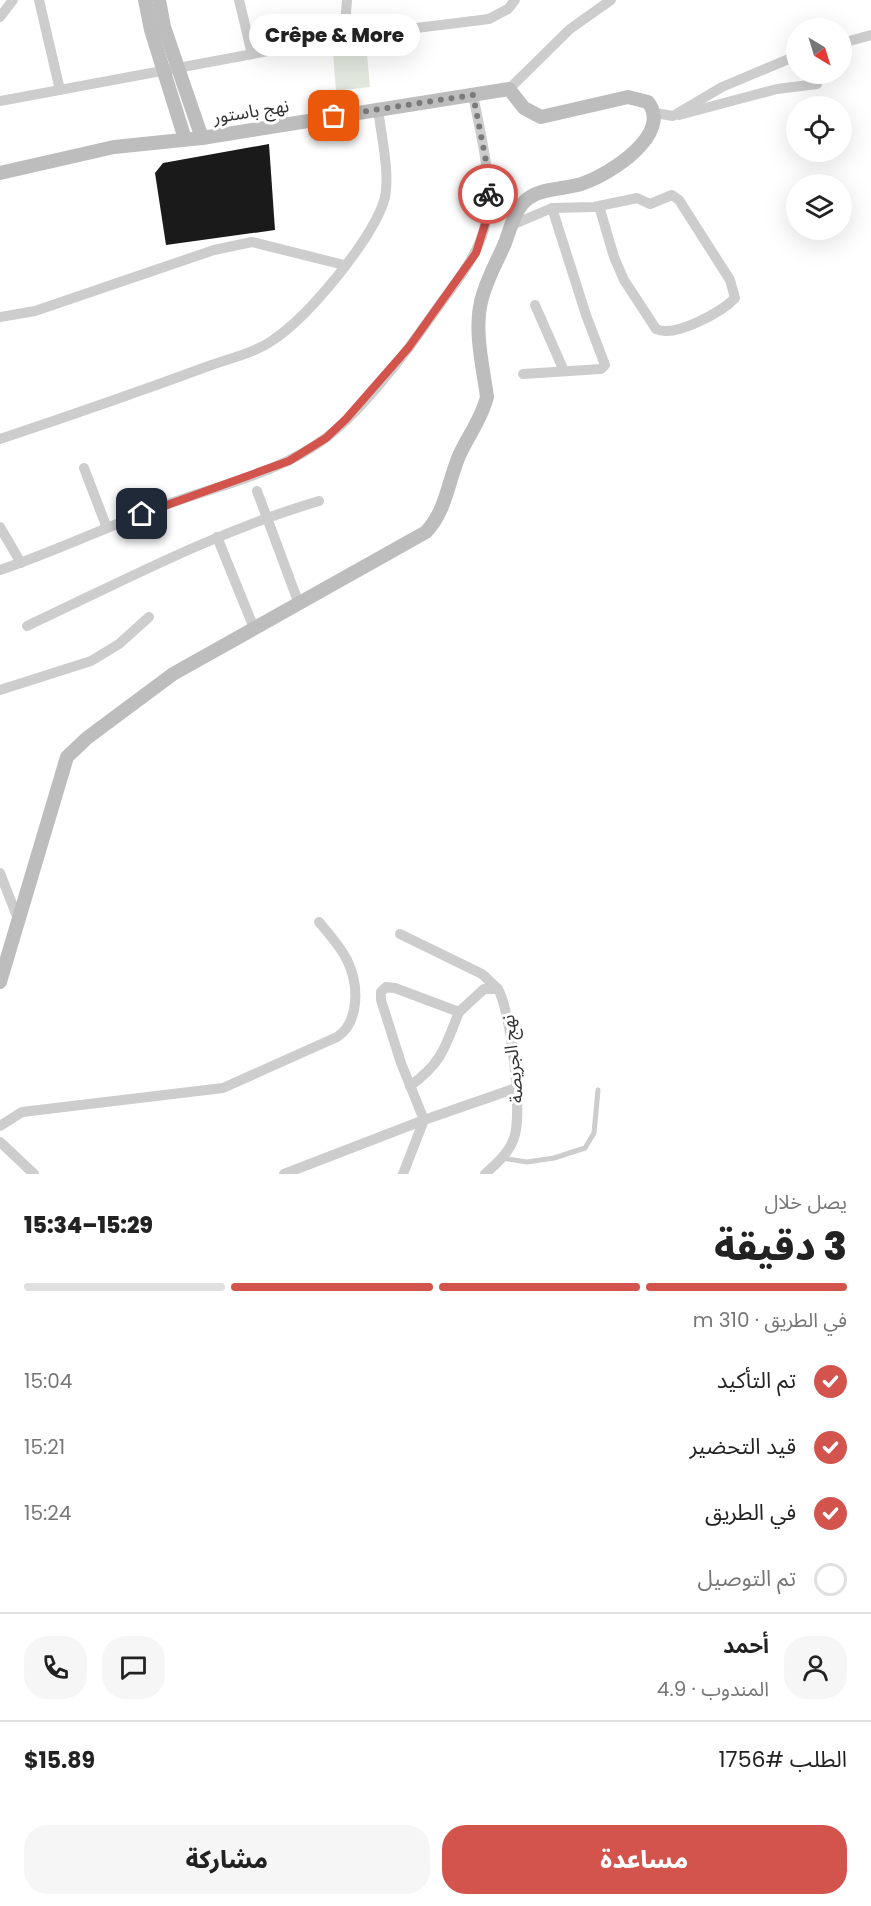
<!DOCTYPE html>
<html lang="ar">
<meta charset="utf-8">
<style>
body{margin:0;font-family:Poppins,"Noto Sans Arabic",sans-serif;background:#f6f6f6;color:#222;direction:rtl;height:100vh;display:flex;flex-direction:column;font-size:22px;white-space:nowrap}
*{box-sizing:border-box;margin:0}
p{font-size:20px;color:#767676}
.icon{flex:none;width:33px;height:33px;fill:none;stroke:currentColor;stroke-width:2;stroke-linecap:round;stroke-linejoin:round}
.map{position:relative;height:1174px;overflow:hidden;direction:ltr}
.details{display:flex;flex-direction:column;background:#fff;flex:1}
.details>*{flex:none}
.needle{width:39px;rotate:142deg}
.tools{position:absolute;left:786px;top:18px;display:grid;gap:12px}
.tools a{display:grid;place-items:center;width:66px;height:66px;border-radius:50%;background:#fff;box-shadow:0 6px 24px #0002;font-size:30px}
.pin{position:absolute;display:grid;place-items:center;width:51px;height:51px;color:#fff;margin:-26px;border-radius:12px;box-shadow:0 3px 9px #0006}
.courier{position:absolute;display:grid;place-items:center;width:60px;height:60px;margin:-30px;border:4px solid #d2544d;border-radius:50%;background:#fff;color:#222;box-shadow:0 2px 8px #0007}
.bubble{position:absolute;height:42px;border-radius:21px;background:#fff;box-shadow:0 6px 24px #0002;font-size:20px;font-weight:800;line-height:42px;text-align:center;direction:rtl}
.headline em{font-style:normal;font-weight:800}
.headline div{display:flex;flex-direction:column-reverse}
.headline{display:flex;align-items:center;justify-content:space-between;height:102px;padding:0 24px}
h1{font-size:39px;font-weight:800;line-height:45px}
.bar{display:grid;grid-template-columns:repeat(4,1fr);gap:9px 6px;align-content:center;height:72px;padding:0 24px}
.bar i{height:8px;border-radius:4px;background:#e0e0e0}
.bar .selected{background:#d2544d}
.bar p{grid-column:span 4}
.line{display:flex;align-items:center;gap:15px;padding:0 24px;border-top:2px solid #e0e0e0}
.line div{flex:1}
.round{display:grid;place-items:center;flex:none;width:63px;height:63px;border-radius:24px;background:#f6f6f6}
ol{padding:0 24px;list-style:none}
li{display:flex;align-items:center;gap:18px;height:66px}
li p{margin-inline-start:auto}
li .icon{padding:6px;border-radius:50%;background:#d2544d;color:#fff;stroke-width:4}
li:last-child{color:#767676}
li i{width:33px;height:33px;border:3px solid #e0e0e0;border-radius:50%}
.primary-button{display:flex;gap:12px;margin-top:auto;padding:12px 24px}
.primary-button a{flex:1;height:69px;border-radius:24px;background:#d2544d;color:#fff;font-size:24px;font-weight:800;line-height:69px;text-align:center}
.primary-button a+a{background:#f6f6f6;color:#222}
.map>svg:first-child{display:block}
.green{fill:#e2e8dd}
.building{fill:#1a1a1a}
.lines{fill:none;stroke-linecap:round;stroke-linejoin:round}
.lane{stroke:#cdcdcd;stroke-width:5}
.street{stroke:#cdcdcd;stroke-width:10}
.secondary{stroke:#bdbdbd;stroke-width:14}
.done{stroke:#7a7a7a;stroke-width:6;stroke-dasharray:0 10.8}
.route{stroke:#d2544d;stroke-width:8}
.labels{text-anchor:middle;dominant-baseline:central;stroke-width:6;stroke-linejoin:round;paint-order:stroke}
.street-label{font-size:18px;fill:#333;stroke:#fff}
</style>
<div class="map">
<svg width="871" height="1174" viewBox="0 0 871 1174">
<rect width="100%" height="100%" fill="#fff"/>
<polygon class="green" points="351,36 366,44 370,87 336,91 333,52"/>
<polygon class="building" points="269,144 275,230 166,245 155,173 163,163"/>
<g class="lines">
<polyline class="lane" points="502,1158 527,1162 554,1158 585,1148 594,1133 598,1090"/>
<g class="street">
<polyline points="39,0 60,90"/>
<polyline points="239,0 252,54"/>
<polyline points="0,17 13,0"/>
<polyline points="344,37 347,0"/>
<polyline points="842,43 871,35"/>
<polyline points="509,89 570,29 611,0"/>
<polyline points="0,101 344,37 489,19 508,9 515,0"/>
<polyline points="655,113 673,116 722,87 796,56"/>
<polyline points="679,115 777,89 817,84"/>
<path d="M512,225L552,208L594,207L637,198L650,204L672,195L679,200L730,280L735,298C722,312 675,338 656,329L624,280L614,257L599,206"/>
<polyline points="535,305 564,371"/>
<polyline points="0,317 35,311 214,250 252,242 344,265"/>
<polyline points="523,374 601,369 605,365 586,315 552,208"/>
<path d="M0,439C69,416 138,392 206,367C227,359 255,353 273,340C309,316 368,244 383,204C392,180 381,135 378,109"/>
<polyline points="84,468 107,528"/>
<polyline points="257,491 299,604"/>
<polyline points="0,527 21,563"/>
<polyline points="217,537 254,628"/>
<path d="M0,570C54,552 106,527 160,507C215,486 279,474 327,437C365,408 405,354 433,314C454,284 479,257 486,221C493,178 481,137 473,95"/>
<path d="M27,626C123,581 217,531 319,501"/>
<polyline points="0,690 91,661 119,644 149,617"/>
<polyline points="0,873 18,919"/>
<polyline points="400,934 482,974 498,989"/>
<path d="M410,1086C442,1063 445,1047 459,1012"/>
<path d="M0,1126L22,1112L223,1088L337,1037C360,1022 359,984 347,960C340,946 329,934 319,922"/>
<polyline points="0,1142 34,1174"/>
<path d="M284,1174L424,1120L401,1063L381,1000V992L386,987L395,988L459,1012L484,989H498C511,1012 523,1114 514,1138C509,1153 496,1164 485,1174"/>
<polyline points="403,1174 424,1120 516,1088"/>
</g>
<g class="secondary">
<polyline points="145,0 151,30 185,139"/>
<polyline points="159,0 164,27 202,138"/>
<path d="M0,173L114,147L202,138L509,89L524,108L541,117L628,97L648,102C673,134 610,174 584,183C566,190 538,187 524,202C514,212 510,230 505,243C497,262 485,282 481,302C474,332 483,367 487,397C482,418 468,436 459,456C448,482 446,511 426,532L173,674L87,738L67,757L0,982"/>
</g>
</g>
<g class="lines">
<polyline class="done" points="334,116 473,95 488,171 488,194"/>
<polyline class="route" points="142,514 289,461 326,438 346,419 409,347 476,253 486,221 488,194"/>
</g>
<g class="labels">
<g class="street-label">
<text transform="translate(251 111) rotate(-9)">نهج باستور</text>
<text transform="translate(512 1059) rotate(-96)">نهج الجريصة</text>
</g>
</g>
</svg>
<div class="tools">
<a><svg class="needle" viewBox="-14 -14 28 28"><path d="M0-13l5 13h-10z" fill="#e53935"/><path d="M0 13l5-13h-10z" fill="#767676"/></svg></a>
<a><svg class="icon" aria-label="locate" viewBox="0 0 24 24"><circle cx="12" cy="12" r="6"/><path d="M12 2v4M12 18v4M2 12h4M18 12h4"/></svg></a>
<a><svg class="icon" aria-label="layers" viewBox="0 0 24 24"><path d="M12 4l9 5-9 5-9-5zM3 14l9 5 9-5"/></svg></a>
</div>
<div class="pin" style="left:334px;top:116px;background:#ea580c"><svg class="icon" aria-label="bag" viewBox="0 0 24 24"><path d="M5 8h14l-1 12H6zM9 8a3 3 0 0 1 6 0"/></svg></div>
<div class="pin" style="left:142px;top:514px;background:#1f2937"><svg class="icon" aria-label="home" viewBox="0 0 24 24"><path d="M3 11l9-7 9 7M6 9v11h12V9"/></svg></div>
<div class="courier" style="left:488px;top:194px"><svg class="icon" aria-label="bike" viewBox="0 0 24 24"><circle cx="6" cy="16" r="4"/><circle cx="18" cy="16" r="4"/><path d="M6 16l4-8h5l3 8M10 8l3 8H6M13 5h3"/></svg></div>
<div class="bubble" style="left:249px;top:14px;width:171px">Crêpe &amp; More</div>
</div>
<section class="details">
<div class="headline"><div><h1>3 دقيقة</h1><p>يصل خلال</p></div><em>15:29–15:34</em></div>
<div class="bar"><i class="selected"></i><i class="selected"></i><i class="selected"></i><i></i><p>في الطريق · 310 m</p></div>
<ol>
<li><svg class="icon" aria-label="check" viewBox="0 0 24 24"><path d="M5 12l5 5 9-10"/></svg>تم التأكيد<p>15:04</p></li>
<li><svg class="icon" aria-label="check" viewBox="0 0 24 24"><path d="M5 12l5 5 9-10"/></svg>قيد التحضير<p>15:21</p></li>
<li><svg class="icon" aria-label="check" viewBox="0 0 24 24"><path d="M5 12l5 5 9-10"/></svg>في الطريق<p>15:24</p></li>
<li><i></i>تم التوصيل</li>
</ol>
<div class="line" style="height:108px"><a class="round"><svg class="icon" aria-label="person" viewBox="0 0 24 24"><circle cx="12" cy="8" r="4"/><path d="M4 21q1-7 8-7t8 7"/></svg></a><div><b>أحمد</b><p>المندوب · 4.9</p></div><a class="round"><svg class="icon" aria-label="chat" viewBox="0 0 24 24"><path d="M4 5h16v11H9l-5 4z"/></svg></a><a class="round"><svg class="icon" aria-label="phone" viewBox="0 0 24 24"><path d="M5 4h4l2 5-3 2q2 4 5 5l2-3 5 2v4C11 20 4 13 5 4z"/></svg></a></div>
<div class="line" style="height:78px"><div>الطلب #1756</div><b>$15.89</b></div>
<div class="primary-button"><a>مساعدة</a><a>مشاركة</a></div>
</section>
